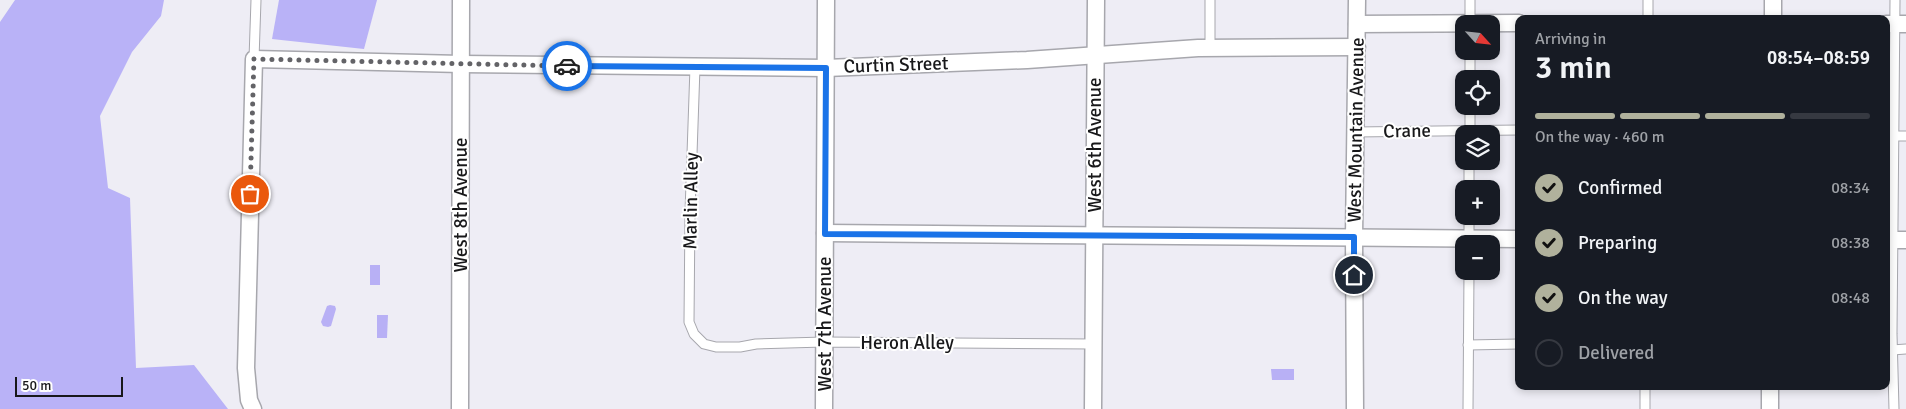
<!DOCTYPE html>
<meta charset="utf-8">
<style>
body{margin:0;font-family:Signika,sans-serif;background:#242831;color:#f1f3f6;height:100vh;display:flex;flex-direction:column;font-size:19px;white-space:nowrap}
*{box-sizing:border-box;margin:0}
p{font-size:16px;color:#9ea1a6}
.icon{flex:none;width:28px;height:28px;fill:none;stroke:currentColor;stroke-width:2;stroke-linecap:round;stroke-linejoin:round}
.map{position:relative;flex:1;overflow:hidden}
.side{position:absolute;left:1515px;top:15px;width:375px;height:375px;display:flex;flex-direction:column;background:#171b24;border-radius:10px;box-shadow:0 2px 8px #0003}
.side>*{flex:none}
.needle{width:32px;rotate:117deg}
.tools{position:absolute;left:1455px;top:15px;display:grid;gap:10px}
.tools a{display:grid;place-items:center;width:45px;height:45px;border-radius:10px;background:#171b24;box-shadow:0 2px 8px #0003;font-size:25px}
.scale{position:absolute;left:15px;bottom:12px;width:108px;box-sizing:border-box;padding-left:5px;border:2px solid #18181a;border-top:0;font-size:14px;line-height:18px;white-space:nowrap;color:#18181a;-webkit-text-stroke:4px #fff;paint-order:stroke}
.pin{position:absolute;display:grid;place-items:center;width:42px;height:42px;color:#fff;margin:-21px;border:2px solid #fff;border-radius:50%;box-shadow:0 1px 5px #0007}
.courier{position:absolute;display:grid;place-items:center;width:50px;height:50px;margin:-25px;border:4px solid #1a73e8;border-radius:50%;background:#fff;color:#222;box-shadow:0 1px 6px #0007}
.head em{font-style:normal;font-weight:600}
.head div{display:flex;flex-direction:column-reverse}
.head{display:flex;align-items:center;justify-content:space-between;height:85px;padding:0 20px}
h1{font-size:32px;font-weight:600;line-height:38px}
.bar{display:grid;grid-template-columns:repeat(4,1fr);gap:8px 5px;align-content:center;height:60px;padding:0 20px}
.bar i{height:6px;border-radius:4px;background:#363941}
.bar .on{background:#b0b19c}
.bar p{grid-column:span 4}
ol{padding:0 20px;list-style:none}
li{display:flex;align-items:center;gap:15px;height:55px}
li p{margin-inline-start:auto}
li .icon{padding:5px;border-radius:50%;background:#b0b19c;color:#111;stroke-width:4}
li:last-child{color:#9ea1a6}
li i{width:28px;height:28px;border:2px solid #363941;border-radius:50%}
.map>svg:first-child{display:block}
.forest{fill:#b9b2f7}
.water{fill:#b8b0f5}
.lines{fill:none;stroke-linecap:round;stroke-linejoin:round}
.service-casing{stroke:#a7a7ad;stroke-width:11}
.minor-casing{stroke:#a7a7ad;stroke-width:19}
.service{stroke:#fff;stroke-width:9}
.minor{stroke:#fff;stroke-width:16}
.done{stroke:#636367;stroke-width:5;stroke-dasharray:0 9}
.route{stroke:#1a73e8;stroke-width:6}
.labels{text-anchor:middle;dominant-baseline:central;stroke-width:4;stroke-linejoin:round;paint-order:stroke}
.street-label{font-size:19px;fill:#18181a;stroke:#fff}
</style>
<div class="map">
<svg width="1906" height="409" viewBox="0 0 1906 409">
<rect width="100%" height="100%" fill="#eeedf5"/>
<g class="forest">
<polygon points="15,0 164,0 161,16 132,52 100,116 108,188 130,198 136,368 194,365 228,409 0,409 0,22"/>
<polygon points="279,0 377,0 364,49 272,39"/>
</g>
<g class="water">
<rect x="370" y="265" width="10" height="20"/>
<polygon points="330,305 335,306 336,309 331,326 328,327 323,326 321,322 327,306"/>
<polygon points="377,315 388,315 387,338 377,338"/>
<polygon points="1271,369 1294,369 1294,380 1272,380"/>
</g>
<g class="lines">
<defs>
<g id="service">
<polyline points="1648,19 1648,0"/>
<polyline points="1470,24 1470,0"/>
<polyline points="1210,49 1210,0"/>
<polyline points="254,59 256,0"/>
<polyline points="695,67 690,212 689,322 694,334 704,344 716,347 740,347 756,344 824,342 1094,344"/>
<polyline points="1470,79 1470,51"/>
<polyline points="1355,132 1519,130"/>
<polyline points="1470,134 1470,106"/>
<polyline points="1893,136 1906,136"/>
<polyline points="1469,189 1469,161"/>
<polyline points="1469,241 1469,216"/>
<polyline points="1468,345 1519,344"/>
<polyline points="1892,350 1906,349"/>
<polyline points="1468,409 1469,271"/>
<polyline points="1645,409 1645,386"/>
<polyline points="1894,409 1892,334 1895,0"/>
</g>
<g id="minor">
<polyline points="1773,19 1773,0"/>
<polyline points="1357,24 1519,23"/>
<polyline points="1886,24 1906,24"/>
<polyline points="825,233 1519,239"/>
<polyline points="1886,240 1906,240"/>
<polyline points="253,409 249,400 246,368 254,59 461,64 826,68 1027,60 1198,48 1357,47"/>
<polyline points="460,409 461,0"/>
<polyline points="824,409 826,0"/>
<polyline points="1093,409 1096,0"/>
<polyline points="1355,409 1354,237 1357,0"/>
<polyline points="1770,409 1770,386"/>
</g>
</defs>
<use href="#service" class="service-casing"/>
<use href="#minor" class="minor-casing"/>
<use href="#service" class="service"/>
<use href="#minor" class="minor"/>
</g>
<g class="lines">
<polyline class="done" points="250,194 254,59 567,66"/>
<polyline class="route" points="567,66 826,68 825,234 1354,237 1354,275"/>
</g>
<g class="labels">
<g class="street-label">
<text transform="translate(896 65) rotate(-2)">Curtin Street</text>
<text transform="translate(1356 130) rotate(-89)">West Mountain Avenue</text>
<text transform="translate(1407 131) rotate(-1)">Crane</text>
<text transform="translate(1095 145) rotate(-90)">West 6th Avenue</text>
<text transform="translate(691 201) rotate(-89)">Marlin Alley</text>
<text transform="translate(461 205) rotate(-90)">West 8th Avenue</text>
<text transform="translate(825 324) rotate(-90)">West 7th Avenue</text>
<text x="907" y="343">Heron Alley</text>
</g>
</g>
</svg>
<div class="tools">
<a><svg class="needle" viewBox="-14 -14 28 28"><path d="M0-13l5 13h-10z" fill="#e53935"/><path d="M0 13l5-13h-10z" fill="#9ea1a6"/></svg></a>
<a><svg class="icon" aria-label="locate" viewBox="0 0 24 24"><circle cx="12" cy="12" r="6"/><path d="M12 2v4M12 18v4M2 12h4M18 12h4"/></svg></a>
<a><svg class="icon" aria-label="layers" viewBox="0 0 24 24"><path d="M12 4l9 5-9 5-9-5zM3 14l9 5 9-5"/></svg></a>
<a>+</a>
<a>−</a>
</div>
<div class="scale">50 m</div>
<div class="pin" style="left:250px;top:194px;background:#ea580c"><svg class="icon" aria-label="bag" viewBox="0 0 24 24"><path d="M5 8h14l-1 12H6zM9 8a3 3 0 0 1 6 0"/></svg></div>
<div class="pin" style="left:1354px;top:275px;background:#1f2937"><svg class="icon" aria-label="home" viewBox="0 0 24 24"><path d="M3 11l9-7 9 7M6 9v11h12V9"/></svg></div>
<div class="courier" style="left:567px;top:66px"><svg class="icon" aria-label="car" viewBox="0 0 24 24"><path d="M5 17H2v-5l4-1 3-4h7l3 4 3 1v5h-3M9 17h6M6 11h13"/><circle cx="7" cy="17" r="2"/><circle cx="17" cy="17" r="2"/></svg></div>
<section class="side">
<div class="head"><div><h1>3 min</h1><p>Arriving in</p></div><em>08:54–08:59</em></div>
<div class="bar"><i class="on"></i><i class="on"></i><i class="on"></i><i></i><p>On the way · 460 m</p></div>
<ol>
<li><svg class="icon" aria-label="check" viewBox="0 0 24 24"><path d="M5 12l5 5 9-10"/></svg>Confirmed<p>08:34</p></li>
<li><svg class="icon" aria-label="check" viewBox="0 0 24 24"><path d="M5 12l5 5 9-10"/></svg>Preparing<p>08:38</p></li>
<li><svg class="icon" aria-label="check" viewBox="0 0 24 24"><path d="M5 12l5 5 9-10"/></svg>On the way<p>08:48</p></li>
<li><i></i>Delivered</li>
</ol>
</section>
</div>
